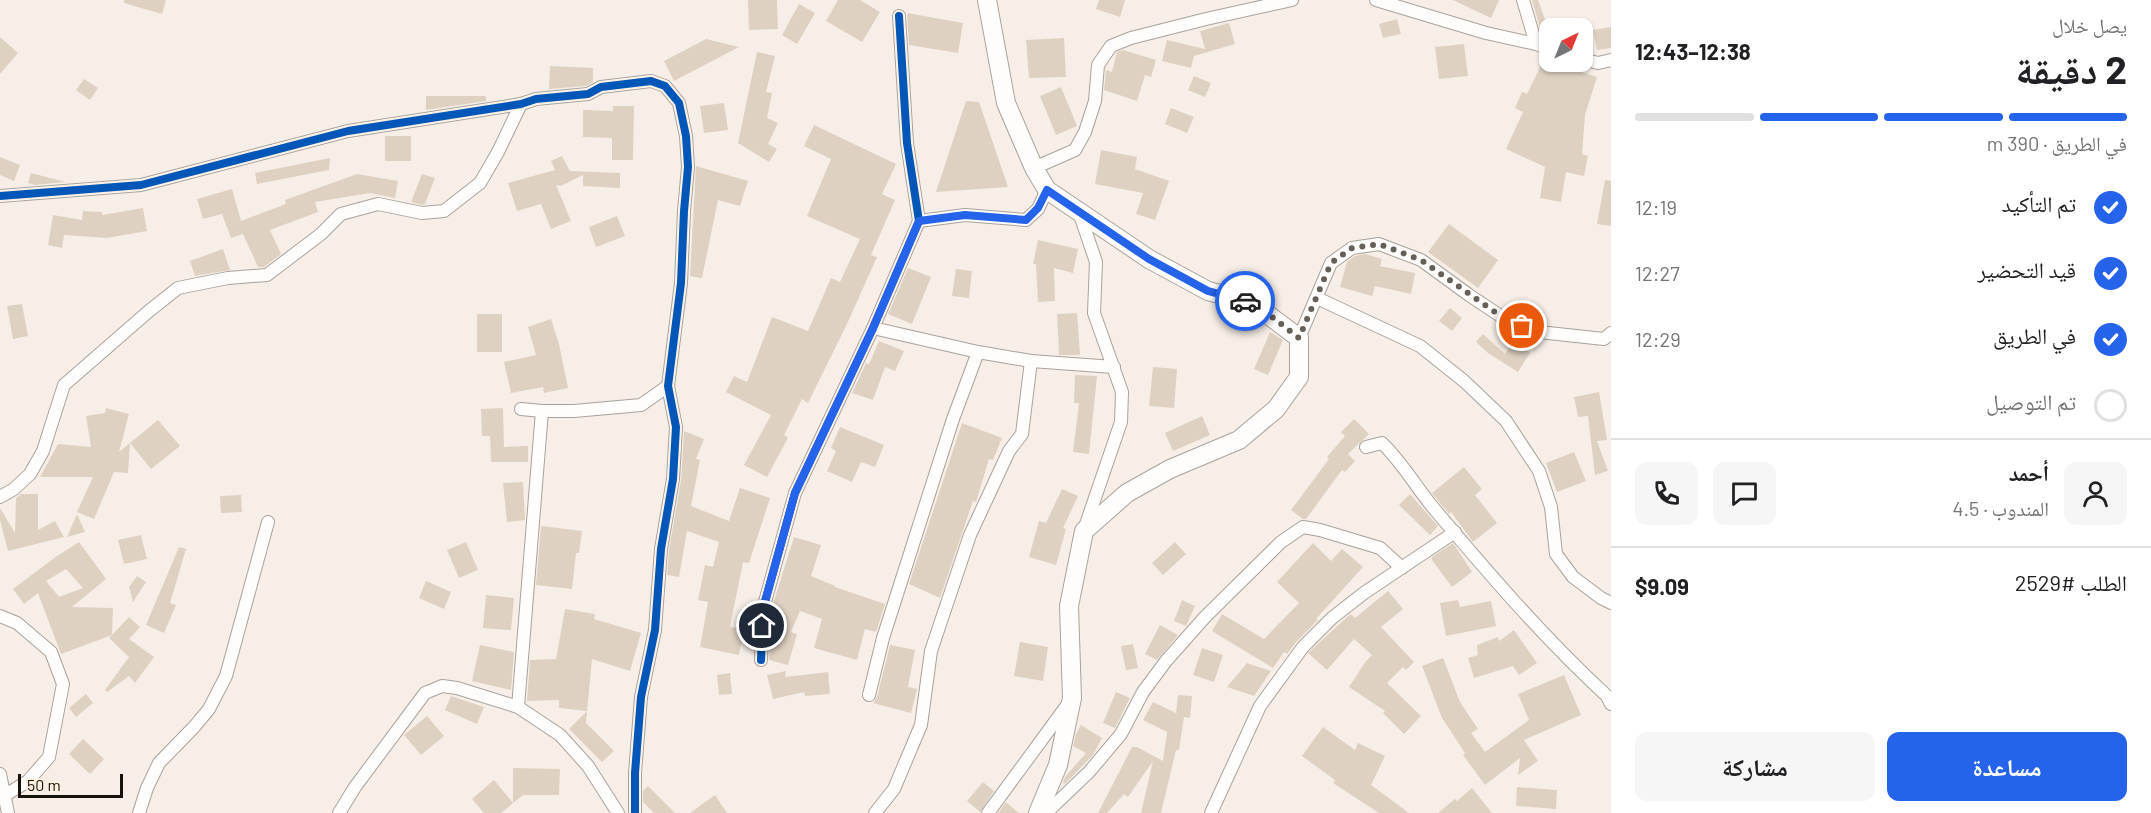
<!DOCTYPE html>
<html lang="ar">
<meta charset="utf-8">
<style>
body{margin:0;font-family:Barlow,"Noto Naskh Arabic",sans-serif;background:#f6f6f6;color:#202124;direction:rtl;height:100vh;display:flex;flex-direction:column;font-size:22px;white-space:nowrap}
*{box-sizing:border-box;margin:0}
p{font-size:20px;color:#757577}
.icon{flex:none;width:33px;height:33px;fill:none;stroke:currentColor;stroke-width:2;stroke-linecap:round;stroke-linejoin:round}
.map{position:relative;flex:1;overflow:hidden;direction:ltr}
.side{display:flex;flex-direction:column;background:#fff;width:540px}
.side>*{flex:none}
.needle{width:39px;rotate:43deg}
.buttons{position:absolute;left:1539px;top:18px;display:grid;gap:12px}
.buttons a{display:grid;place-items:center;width:54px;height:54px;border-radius:12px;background:#fff;box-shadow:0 2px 4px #0004;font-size:30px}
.scale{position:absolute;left:18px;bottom:15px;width:105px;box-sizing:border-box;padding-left:6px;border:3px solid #16110b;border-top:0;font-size:16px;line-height:21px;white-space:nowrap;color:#16110b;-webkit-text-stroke:4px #fdf0e1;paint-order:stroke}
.pin{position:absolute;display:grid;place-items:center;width:51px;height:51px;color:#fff;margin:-26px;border:3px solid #fff;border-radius:50%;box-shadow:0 2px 6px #0007}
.courier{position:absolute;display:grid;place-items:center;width:60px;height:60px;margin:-30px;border:4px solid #2563eb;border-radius:50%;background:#fff;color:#222;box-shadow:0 2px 8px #0007}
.head em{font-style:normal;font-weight:700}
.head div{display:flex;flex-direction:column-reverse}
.head{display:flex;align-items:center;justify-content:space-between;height:102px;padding:0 24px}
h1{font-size:39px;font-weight:700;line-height:45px}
.bar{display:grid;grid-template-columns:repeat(4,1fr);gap:9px 6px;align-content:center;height:72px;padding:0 24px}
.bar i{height:8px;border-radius:4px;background:#e0e0e0}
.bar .active{background:#2563eb}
.bar p{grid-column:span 4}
.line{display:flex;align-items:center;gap:15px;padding:0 24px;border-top:2px solid #e0e0e0}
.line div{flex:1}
.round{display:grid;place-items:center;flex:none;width:63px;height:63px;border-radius:12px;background:#f6f6f6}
ol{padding:0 24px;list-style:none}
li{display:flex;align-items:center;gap:18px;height:66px}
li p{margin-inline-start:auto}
li .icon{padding:6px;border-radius:50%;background:#2563eb;color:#fff;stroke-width:4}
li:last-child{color:#757577}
li i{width:33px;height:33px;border:3px solid #e0e0e0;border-radius:50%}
.primary-button{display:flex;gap:12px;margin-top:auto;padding:12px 24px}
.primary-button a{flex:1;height:69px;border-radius:12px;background:#2563eb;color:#fff;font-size:24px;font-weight:700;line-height:69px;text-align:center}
.primary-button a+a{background:#f6f6f6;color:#202124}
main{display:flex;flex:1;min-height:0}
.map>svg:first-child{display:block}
.building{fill:#ded1c2;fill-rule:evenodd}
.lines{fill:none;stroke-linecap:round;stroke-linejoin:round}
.minor-casing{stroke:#a8a29c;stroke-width:14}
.secondary-casing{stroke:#a8a29c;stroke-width:20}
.minor{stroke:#fefdfb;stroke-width:12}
.secondary{stroke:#fefdfb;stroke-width:18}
.cycleway-casing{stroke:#fdf0e1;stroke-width:11}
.cycleway{stroke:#0057b8;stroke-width:8}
.done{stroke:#655f58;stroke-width:6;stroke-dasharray:0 10.8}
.route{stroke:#2563eb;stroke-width:8}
</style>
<main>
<section class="side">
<div class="head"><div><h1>2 دقيقة</h1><p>يصل خلال</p></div><em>12:38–12:43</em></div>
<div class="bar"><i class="active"></i><i class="active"></i><i class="active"></i><i></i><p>في الطريق · 390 m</p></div>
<ol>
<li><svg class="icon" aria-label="check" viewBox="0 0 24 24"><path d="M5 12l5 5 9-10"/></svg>تم التأكيد<p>12:19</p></li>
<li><svg class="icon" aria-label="check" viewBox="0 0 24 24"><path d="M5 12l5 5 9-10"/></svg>قيد التحضير<p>12:27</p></li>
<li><svg class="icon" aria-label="check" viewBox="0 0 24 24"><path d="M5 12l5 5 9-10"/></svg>في الطريق<p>12:29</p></li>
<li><i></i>تم التوصيل</li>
</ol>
<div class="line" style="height:108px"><a class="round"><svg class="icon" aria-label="person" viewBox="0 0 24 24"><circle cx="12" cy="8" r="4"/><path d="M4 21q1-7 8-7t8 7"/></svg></a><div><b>أحمد</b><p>المندوب · 4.5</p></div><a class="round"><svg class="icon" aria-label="chat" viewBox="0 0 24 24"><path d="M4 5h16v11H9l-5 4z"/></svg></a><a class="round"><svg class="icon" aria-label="phone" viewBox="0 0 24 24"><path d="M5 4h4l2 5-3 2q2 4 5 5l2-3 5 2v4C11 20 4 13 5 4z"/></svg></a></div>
<div class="line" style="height:78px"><div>الطلب #2529</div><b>$9.09</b></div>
<div class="primary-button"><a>مساعدة</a><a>مشاركة</a></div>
</section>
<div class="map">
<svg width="1611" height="813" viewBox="0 0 1611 813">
<rect width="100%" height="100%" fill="#f7efe7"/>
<g class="building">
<polygon points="124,0 166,0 162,14 124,3"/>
<polygon points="748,0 777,0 778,29 749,30"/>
<polygon points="838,0 860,0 880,12 862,42 826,21"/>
<polygon points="1099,0 1125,0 1120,17 1096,9"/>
<polygon points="1453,0 1499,0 1491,18"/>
<polygon points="1532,0 1538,0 1547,25 1540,28"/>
<polygon points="799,4 815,13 797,44 782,35"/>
<polygon points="907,13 963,23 958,53 909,45"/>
<polygon points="1397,19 1401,34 1383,38 1379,24"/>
<polygon points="1229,23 1235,44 1194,56 1191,68 1162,61 1167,40 1205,49 1200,31"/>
<polygon points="1611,27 1611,48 1597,50 1593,30"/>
<polygon points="0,37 18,53 0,74"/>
<polygon points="1064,38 1066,77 1029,78 1026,40"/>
<polygon points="706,39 739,47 674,81 664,61"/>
<polygon points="1464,44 1468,76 1439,79 1435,47"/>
<polygon points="1123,50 1156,60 1151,77 1145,75 1137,101 1104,90 1106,70 1112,72 1117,52"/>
<polygon points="757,52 775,56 766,92 772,93 767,118 778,123 768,144 777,149 769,162 738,143"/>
<polygon points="1545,57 1550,62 1597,77 1585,115 1582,154 1588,156 1584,176 1566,172 1561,202 1540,198 1545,167 1506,149 1523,112 1515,108 1522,92 1527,94"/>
<polygon points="550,66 593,68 593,82 586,86 549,89"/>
<polygon points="1194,76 1211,83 1205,97 1188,90"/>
<polygon points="84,79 98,88 90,100 76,90"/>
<polygon points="1061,87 1077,126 1056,135 1040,96"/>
<polygon points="426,96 486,96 486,101 426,110"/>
<polygon points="966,101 979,102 1008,187 936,192"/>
<polygon points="724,103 728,130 704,133 700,106"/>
<polygon points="613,106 634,106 633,160 612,160 612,138 583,137 583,110 613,111"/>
<polygon points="1171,108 1194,117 1187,133 1165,124"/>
<polygon points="814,125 896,164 882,194 895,200 871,255 877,257 847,324 808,403 802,399 784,435 788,438 767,477 744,465 771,415 726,392 734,376 747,382 772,317 808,331 831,278 840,282 860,239 807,216 831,159 804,146"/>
<rect x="385" y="136" width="26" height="25"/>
<polygon points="1101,150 1137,157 1135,169 1169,181 1155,220 1136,214 1143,193 1095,184"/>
<polygon points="562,156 570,171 620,173 620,188 583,186 583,175 561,186 556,185 571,221 551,229 541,204 517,211 508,183 555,170 551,161"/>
<polygon points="0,157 20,165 14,181 0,175"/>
<polygon points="330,158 329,170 257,184 255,173"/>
<polygon points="696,166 748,181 740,206 718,200 702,278 690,276"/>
<polygon points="31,173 65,182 35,185 28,183"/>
<polygon points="357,174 398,181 395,198 370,193 315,202 318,212 270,230 281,254 264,267 258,267 243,234 231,238 222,214 203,219 197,199 232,189 241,221 286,204 285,200"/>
<polygon points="422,174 435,178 425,204 422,205 411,202"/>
<polygon points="1605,180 1611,181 1611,226 1597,224"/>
<polygon points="143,208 147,231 107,238 64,235 62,248 48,245 53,215 82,220 83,211 102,212 102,215"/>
<polygon points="617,216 625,236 596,247 589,227"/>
<polygon points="1449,224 1498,260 1478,288 1428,252"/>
<polygon points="1038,240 1078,249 1073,273 1054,268 1055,301 1038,302 1036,264 1033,264"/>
<polygon points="223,249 230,270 195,276 190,261"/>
<polygon points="1365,254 1382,259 1380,266 1415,273 1411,294 1375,286 1372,296 1340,287 1347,262 1355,256"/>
<polygon points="908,268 931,277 912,324 888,314"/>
<polygon points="956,269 972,271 969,298 952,296"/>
<polygon points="22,304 28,336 13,339 7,306"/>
<polygon points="1450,308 1462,318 1452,331 1439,321"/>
<polygon points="1077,313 1080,355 1059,355 1057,314"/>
<rect x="477" y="314" width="25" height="38"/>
<polygon points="551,319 559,344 568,388 544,393 543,387 511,393 504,362 536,355 528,327"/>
<polygon points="1270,332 1283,340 1268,375 1254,369"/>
<polygon points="1483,334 1505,354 1513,341 1530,353 1518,372 1488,353 1476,342"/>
<polygon points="879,341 904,351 895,371 885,367 873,400 852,393 866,363 869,364"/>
<polygon points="1153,367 1177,369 1174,408 1149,406"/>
<polygon points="1075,375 1097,376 1089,454 1073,452 1079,403 1074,403"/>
<polygon points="1599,392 1607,440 1597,441 1608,471 1595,475 1588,416 1578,417 1574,397"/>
<polygon points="106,408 129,414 119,452 130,443 128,473 114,472 94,519 77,512 93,477 40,477 58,444 91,447 86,416 105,413"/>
<polygon points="503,408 504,447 528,446 528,462 491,462 490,436 482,436 481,409"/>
<polygon points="1202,416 1210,435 1173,451 1165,433"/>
<polygon points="1354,419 1369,434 1348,454 1355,461 1345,472 1342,470 1306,519 1303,519 1291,510 1329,459 1327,457 1345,436 1341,432"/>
<polygon points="158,420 180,446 151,469 130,443"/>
<polygon points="962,423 1002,438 993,460 989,459 976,502 973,501 940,598 909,584"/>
<polygon points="840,427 884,445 875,467 861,462 852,482 827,471 836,451 831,448"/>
<polygon points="684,431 704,439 696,459 700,460 691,506 729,521 740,488 770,498 749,563 743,562 730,627 744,629 739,655 700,647 708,602 698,600 705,565 713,567 719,542 687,531 679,577 667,575 669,550 681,480"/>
<polygon points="1574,452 1586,481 1557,492 1546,463"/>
<polygon points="1464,467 1482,489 1475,495 1497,523 1473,542 1451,512 1449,514 1432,493"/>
<polygon points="523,482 525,520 507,522 503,483"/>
<polygon points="1062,489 1078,496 1063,528 1066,529 1056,565 1029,557 1039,521 1046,523"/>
<polygon points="21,494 38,494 38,530 55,521 64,537 8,551 0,520 0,508 15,533 16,498"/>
<polygon points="1410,494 1438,526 1430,535 1399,505"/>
<polygon points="241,495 242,512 221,513 220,496"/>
<polygon points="77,514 85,532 67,537"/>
<polygon points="541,526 582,531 579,553 576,553 572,589 536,585"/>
<polygon points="141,535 147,559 124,564 118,540"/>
<polygon points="794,537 821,545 811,576 835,586 835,587 885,604 876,632 865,629 857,660 814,648 822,619 800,611 791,632 797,634 788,665 769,660 770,647 780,610 772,607"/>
<path d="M79,542L106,579L72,607L113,608L112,635L129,617L140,627L129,639L154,657L135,683L129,676L107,692L105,690L129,657L109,638L112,635L61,654L38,593L24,604L13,589L57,556ZM66,569L83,588L59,597L46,581Z"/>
<polygon points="466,542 478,570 459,578 447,550"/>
<polygon points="1175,542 1186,554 1163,575 1152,563"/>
<polygon points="1313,543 1331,561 1342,549 1363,567 1316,619 1318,620 1297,641 1287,654 1284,652 1273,668 1212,631 1222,614 1264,639 1299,603 1277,582"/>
<polygon points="1453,543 1472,572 1452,587 1432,560 1432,557"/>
<polygon points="179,547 186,549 170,603 176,605 164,633 146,625"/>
<polygon points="137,576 146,582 133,602 129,587"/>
<polygon points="426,581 451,592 444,609 419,598"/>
<polygon points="1388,591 1403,609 1381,627 1414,662 1406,670 1403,667 1387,683 1421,716 1404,734 1383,713 1385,711 1349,687 1366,661 1372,655 1354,639 1327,670 1308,653 1346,618 1351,614 1355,618"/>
<polygon points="486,595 514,598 511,630 483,628"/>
<polygon points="1182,600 1195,606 1186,626 1174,621"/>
<polygon points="1458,600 1460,607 1491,601 1496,626 1446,636 1440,603"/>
<polygon points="565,609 595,614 594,619 641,633 630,671 592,659 586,723 614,751 602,762 569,729 587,711 559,708 559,700 527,701 530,660 556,659"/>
<polygon points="1160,625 1178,635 1157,660 1145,654"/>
<polygon points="1514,630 1537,663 1519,675 1513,666 1474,678 1468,658 1478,655 1477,645 1498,637 1499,641"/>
<polygon points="1020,642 1048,647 1043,681 1014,676"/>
<polygon points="1133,644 1138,668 1126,670 1121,646"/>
<polygon points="480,645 514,652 511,690 472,681"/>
<polygon points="890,645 915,650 908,687 917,689 911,713 873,703 877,697"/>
<polygon points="1202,648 1223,655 1214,682 1193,675"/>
<polygon points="1443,658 1460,702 1478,729 1471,733 1485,752 1529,720 1518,694 1564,675 1581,715 1524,740 1538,761 1518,775 1520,758 1485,785 1463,755 1465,753 1442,718 1422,666"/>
<polygon points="1247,663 1271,671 1254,696 1227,687"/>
<polygon points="786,671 785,677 828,672 830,694 805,696 804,692 773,699 767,675"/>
<polygon points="730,673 732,694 719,695 717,675"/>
<polygon points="1116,692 1130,698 1115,728 1103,723"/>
<polygon points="86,694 93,703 76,717 69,708"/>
<polygon points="1178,695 1192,696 1190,718 1184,717 1179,750 1176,750 1161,813 1141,813 1153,761 1128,797 1124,794 1107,813 1098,813 1132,747 1137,747 1163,761 1167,732 1143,720 1153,702 1176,713"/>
<polygon points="451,696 484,707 477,724 445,710"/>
<polygon points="427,716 444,736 421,755 404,735"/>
<polygon points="1081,725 1102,738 1093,755 1065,784 1063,782 1065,777 1086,753 1073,746 1076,734"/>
<polygon points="1323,727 1355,750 1358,743 1385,756 1371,785 1409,813 1379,813 1333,783 1335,780 1302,756"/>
<polygon points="83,739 104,759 90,774 69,754"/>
<polygon points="513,768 560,769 559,795 523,795 501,813 484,813 472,799 494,780 513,803"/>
<polygon points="983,782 994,791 980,812 967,801"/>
<polygon points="648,786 675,813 654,813 643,802 643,791"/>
<polygon points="1517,787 1557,790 1556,809 1516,806"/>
<polygon points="1472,788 1492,813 1438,813 1455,799 1457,801"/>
<polygon points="715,795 727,813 690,813"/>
<polygon points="1006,802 1019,813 998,813"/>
</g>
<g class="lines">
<defs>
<g id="minor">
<polyline points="1376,0 1486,33 1536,44 1550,49"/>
<polyline points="1523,0 1536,44"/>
<polyline points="1582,59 1598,63 1611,60"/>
<polyline points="1034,168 1075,150 1085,132 1095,101 1098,65 1111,46 1131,38 1206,19 1292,0"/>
<polyline points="0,196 141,185 348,131 521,104 536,99 588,94 601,87 651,81 665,86 679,103 686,136 688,167 684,211 681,283 668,386 676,427 673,479 661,549 655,630 641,697 635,773 635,813"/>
<polyline points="1079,212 1096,262 1094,313 1122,392 1121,422 1084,530"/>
<polyline points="919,221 965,215 1026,220 1038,209 1047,190"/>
<polyline points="1317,298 1420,346 1464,381 1506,421 1539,471 1551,507 1556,554 1573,577 1601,598 1611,603"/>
<polyline points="873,328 978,352 1031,361 1114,367"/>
<polyline points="1299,338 1331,263 1352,248 1379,244 1421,260 1469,295 1505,319 1539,332 1604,339 1611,333"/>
<polyline points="521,409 542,411 574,411 641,405 668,386"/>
<path d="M1366,447L1382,443C1403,463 1417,489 1436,511C1490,575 1545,639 1607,696L1611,704"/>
<polyline points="0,497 14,489 30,474 43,451 64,385 149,311 178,288 228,278 267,275 321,234 341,214 378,204 422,213 444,211 480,183 498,152 521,104"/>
<polyline points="0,616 17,623 51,652 63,684 49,757 28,781 4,796"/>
<polyline points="761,660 763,609 795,493 873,328 919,221 907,143 899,16"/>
<polyline points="869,695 883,638 953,419 978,352"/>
<polyline points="518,707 542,411"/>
<polyline points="0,774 8,813"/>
<polyline points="139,813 147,788 159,763 194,727 209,709 226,676 268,522"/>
<polyline points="339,813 355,787 425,693 442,686 457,688 518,707 560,735 588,766 618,813"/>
<polyline points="875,813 894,789 921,725 931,651 970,535 1009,451 1022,434 1031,361"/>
<polyline points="988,813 1068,704"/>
<polyline points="1046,813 1089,772 1121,734 1143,692 1166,661 1205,617 1281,542 1303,527 1320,530 1380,548 1402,568"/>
<polyline points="1211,813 1260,706 1303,647 1332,618 1364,593 1455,532"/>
</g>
<polyline id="secondary" points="987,0 1006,103 1034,168 1047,190 1149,259 1208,291 1251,302 1299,338 1299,377 1276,409 1239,440 1170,469 1127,493 1084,531 1069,606 1072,698 1058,765 1038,813"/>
</defs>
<use href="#minor" class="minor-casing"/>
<use href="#secondary" class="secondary-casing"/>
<use href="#minor" class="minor"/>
<use href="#secondary" class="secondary"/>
<defs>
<g id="cycleway">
<polyline points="0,196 141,185 348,131 521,104 536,99 588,94 601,87 651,81 665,86 679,103 686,136 688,167 684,211 681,283 668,386 676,427 673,479 661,549 655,630 641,697 635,773 635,813"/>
<polyline points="761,660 763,609 795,493 873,328 919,221 907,143 899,16"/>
</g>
</defs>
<use href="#cycleway" class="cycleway-casing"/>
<use href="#cycleway" class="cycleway"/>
</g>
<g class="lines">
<polyline class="done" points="1245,301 1262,309 1299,338 1331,263 1352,248 1379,244 1421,260 1505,319 1522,326"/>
<polyline class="route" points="762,626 763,609 795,493 873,328 919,221 965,215 1026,220 1038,208 1047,190 1149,259 1208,291 1245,301"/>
</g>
</svg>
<div class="buttons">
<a><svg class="needle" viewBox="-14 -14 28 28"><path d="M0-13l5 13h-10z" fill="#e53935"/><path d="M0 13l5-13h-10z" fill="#757577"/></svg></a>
</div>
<div class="scale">50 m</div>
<div class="pin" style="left:1522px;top:326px;background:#ea580c"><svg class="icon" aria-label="bag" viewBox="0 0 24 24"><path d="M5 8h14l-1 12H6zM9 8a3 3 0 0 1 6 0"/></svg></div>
<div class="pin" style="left:762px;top:626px;background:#1f2937"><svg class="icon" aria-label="home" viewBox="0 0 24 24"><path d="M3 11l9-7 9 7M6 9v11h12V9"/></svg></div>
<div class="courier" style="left:1245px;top:301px"><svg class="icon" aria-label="car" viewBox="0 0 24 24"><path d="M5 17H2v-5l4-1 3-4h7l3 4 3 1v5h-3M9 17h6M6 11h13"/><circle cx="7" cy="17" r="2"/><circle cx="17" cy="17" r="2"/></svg></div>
</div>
</main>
